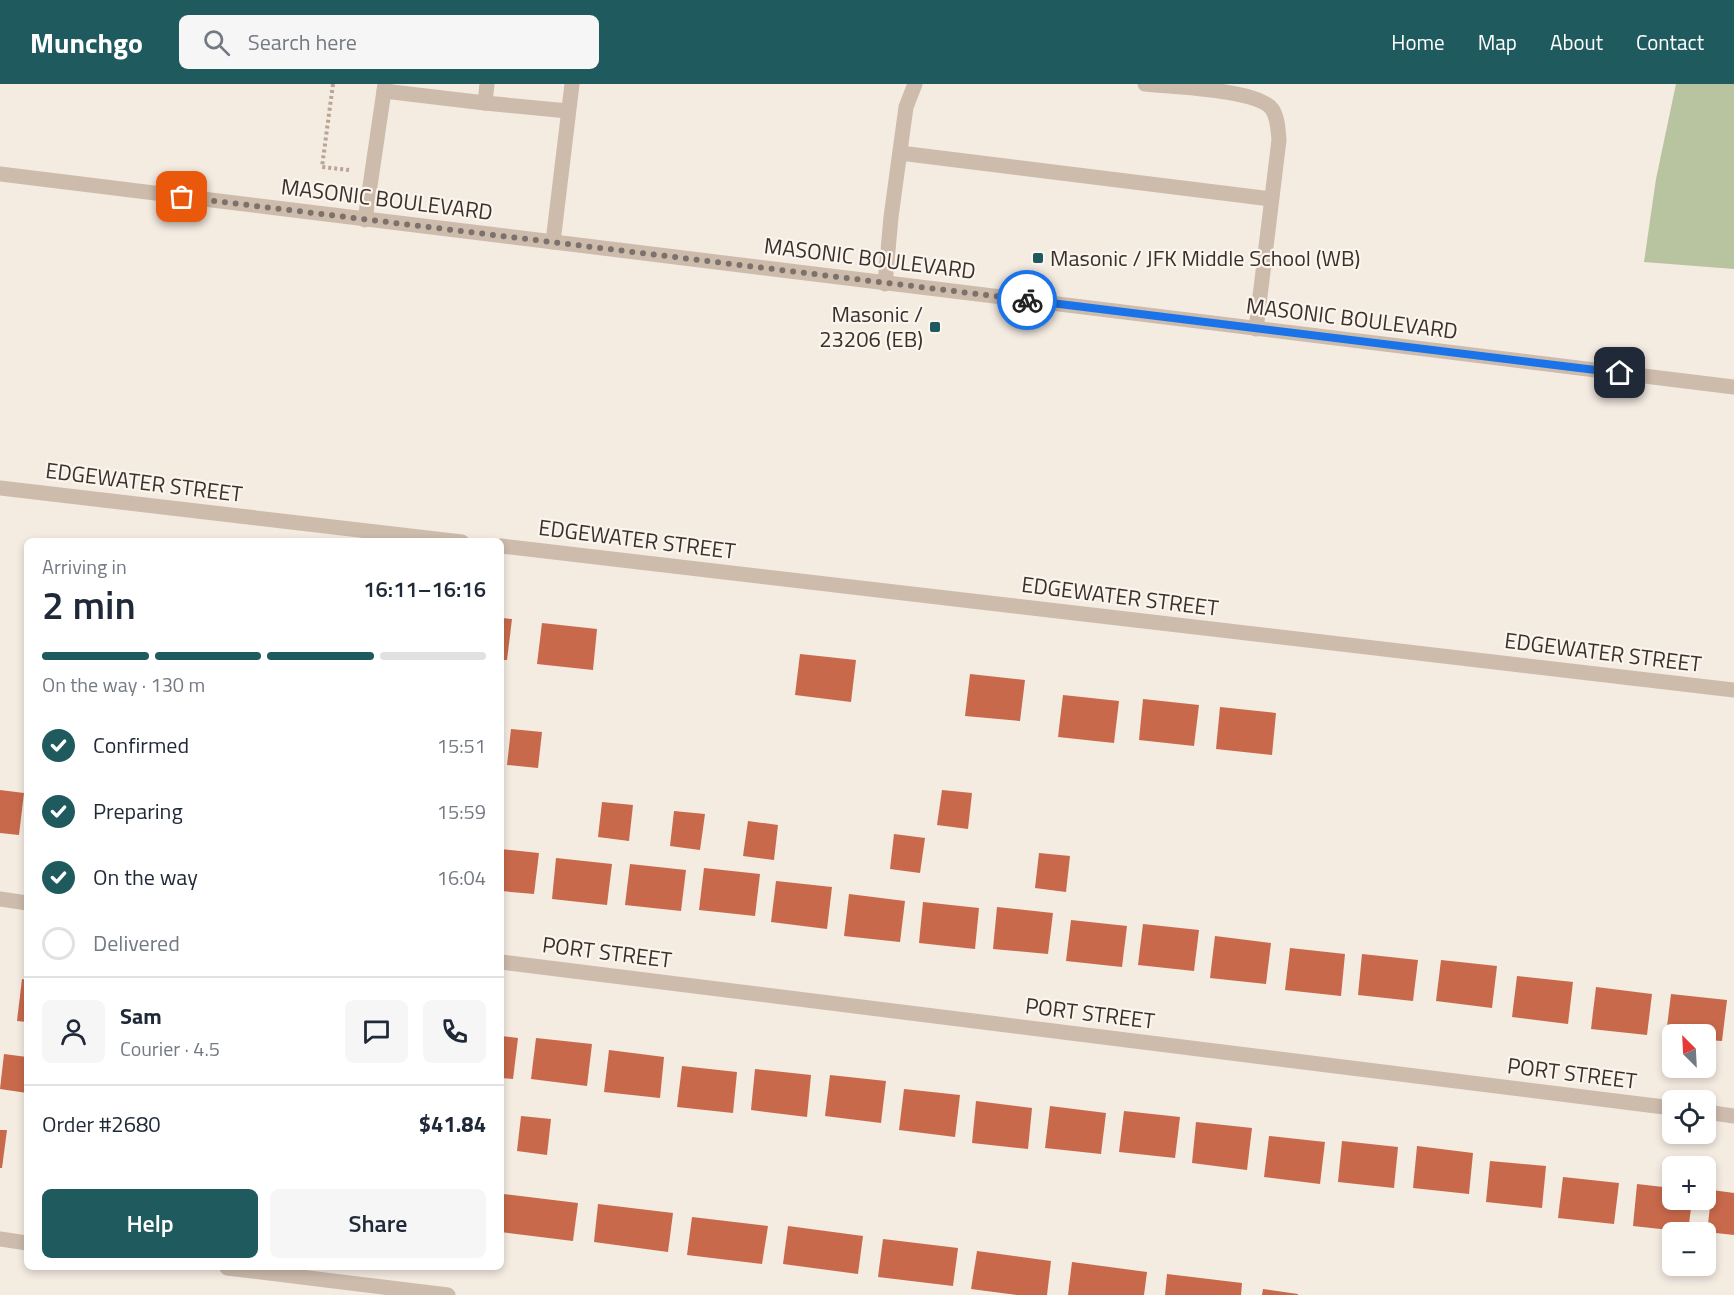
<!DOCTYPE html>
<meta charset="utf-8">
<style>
body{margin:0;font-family:"Titillium Web",sans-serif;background:#f6f6f7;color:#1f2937;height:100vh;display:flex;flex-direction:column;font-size:22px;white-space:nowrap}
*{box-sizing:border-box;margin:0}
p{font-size:20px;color:#747a83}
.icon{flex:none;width:33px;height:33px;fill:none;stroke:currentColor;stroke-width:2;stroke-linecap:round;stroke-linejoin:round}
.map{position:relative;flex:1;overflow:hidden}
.side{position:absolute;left:24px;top:454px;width:480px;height:732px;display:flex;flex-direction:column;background:#fff;border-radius:9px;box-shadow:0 3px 9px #0003}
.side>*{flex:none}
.needle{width:39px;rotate:336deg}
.buttons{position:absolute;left:1662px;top:940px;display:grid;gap:12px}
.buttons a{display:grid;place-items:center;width:54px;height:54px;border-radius:9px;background:#fff;box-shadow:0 3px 9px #0003;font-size:30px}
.pin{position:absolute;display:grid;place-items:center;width:51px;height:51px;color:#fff;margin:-26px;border-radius:12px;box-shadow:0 3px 9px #0006}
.courier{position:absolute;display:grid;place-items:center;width:60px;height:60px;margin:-30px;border:4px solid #1a73e8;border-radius:50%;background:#fff;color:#222;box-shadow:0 2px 8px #0007}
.summary em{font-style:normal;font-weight:600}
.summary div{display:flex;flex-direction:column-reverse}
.summary{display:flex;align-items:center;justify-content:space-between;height:102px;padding:0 18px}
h1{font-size:39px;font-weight:600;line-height:45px}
.bar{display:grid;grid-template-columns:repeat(4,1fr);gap:9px 6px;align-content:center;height:72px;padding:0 18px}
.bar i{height:8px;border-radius:4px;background:#e0e1e3}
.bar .current{background:#1f5a5e}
.bar p{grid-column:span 4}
.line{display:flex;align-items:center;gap:15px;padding:0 18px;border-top:2px solid #e0e1e3}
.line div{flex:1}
.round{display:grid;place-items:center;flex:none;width:63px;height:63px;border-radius:9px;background:#f6f6f7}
ol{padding:0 18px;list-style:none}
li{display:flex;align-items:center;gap:18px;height:66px}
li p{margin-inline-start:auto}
li .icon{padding:6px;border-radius:50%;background:#1f5a5e;color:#fff;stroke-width:4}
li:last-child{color:#747a83}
li i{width:33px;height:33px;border:3px solid #e0e1e3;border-radius:50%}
.action{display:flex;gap:12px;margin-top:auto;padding:12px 18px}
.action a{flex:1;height:69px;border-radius:9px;background:#1f5a5e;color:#fff;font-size:24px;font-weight:600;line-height:69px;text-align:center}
.action a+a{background:#f6f6f7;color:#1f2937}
header{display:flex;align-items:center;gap:36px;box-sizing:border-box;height:84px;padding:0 30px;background:#1f5a5e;color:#fff}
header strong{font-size:28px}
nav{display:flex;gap:33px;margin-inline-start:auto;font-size:21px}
.search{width:420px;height:54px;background:#f6f6f7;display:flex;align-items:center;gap:15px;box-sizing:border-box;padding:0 21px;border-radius:9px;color:#747a83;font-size:22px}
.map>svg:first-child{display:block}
.green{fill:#b8c4a0}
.building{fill:#c8694b}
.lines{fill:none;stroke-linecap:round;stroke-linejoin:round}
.path{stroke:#b9a596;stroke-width:4;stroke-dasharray:3 3;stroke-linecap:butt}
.service{stroke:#cdbbac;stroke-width:15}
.minor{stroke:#cdbbac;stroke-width:15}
.tertiary{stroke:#cdbbac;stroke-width:15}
.done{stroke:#7c716b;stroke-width:6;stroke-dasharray:0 10.8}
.route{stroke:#1a73e8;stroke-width:8}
.poi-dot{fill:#1f5a5e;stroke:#fbf5ee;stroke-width:2}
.labels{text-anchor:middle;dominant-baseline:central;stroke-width:4.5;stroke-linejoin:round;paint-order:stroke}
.street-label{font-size:22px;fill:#3b302b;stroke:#fbf5ee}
.poi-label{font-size:22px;fill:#3b302b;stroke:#fbf5ee;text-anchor:start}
</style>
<header>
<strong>Munchgo</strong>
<div class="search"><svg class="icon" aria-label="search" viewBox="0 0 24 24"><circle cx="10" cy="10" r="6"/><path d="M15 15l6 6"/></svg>Search here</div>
<nav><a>Home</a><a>Map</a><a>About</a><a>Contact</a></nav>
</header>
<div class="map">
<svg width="1734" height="1211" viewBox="0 0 1734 1211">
<rect width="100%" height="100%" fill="#f4ebe1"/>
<polygon class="green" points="1676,0 1734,0 1734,185 1644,178 1656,95"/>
<g class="building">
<polygon points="501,534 512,535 507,576 501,576"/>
<polygon points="542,539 597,545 593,586 537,580"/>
<polygon points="800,570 856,576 851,618 795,611"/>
<polygon points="970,590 1025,596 1020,637 965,632"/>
<polygon points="1063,611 1119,617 1114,659 1058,653"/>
<polygon points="1143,615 1199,621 1194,662 1139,656"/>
<polygon points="1220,623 1276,629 1272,671 1216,665"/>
<polygon points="511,645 542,648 538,684 507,681"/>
<polygon points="0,706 24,709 19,751 0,749"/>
<polygon points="942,706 972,709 968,745 937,741"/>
<polygon points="602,718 633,721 629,757 598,753"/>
<polygon points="674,727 705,730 700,766 670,762"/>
<polygon points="748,737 778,741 774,776 743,772"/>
<polygon points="894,750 925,754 920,789 890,785"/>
<polygon points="501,765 539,769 534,810 501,807"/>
<polygon points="1039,769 1070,772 1066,808 1035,804"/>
<polygon points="556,774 612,780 607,821 552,815"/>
<polygon points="630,780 686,786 681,827 625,821"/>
<polygon points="704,784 760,790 755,832 699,826"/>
<polygon points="776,797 832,803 827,845 771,838"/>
<polygon points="849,810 905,817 900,858 844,852"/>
<polygon points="923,818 979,824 975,865 919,859"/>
<polygon points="997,823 1053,829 1048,870 993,865"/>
<polygon points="1071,836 1127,842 1122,883 1066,877"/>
<polygon points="1143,840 1199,846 1194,887 1138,881"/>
<polygon points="1215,852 1271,859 1266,900 1210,894"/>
<polygon points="1290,864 1345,870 1341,912 1285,906"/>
<polygon points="1362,870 1418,876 1413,917 1358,911"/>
<polygon points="1441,876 1497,882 1492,924 1436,917"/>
<polygon points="1517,892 1573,898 1568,940 1512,933"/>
<polygon points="22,895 27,896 27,938 17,937"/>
<polygon points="1596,903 1652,910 1647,951 1591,945"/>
<polygon points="1671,910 1727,916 1722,957 1706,956 1706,951 1666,951"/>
<polygon points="501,952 518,954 513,995 501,994"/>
<polygon points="536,954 592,960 587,1002 531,995"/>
<polygon points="609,966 664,973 660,1014 604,1008"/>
<polygon points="4,970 27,973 27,1009 0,1005"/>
<polygon points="682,982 737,988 733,1029 677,1023"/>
<polygon points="755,985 811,991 807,1033 751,1026"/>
<polygon points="830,991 886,997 881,1039 825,1032"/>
<polygon points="904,1005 960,1011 955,1053 899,1046"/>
<polygon points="976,1017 1032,1024 1028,1065 972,1059"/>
<polygon points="1050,1022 1106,1029 1101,1070 1045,1064"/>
<polygon points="1124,1027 1180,1033 1175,1074 1119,1068"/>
<polygon points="521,1032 551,1035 547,1071 517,1067"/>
<polygon points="1196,1038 1252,1044 1247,1086 1192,1079"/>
<polygon points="0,1046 7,1046 2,1084 0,1084"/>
<polygon points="1269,1052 1325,1058 1320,1100 1264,1093"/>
<polygon points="1342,1057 1398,1063 1394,1104 1338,1098"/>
<polygon points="1417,1062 1473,1069 1469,1110 1413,1104"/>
<polygon points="1490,1077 1546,1082 1542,1124 1486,1118"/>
<polygon points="1563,1093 1619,1099 1614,1140 1558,1134"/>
<polygon points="1637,1100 1672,1104 1672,1116 1692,1116 1688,1148 1633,1142"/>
<polygon points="1712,1106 1734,1109 1734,1151 1707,1148"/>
<polygon points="503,1110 578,1119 573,1157 501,1148"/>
<polygon points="598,1120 673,1129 668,1168 594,1158"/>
<polygon points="692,1133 768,1142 762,1180 687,1171"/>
<polygon points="788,1142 863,1152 858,1190 783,1180"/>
<polygon points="883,1155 958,1164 953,1202 878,1193"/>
<polygon points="977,1167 1051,1177 1047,1211 1017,1211 971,1205"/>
<polygon points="1072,1178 1147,1188 1144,1211 1068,1211"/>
<polygon points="1167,1190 1242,1199 1241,1211 1165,1211"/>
<polygon points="1263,1205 1298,1210 1298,1211 1262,1211"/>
</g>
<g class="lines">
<polyline class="path" points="333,0 322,83 349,86"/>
<g class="service">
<path d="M1145,0C1171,3 1257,5 1272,25C1278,34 1278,46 1279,56L1256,245"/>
<polyline points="384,7 485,19 487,0"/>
<polyline points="485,19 568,27"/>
<polyline points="900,69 1271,115"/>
<polyline points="365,136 385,0"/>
<polyline points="553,158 572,0"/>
<polyline points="885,200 891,133 906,23 915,0"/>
</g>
<g class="minor">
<polyline points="0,404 462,458"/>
<polyline points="501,462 1734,606"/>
<polyline points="0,815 27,819"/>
<polyline points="501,878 1672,1024"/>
<polyline points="1706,1028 1734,1032"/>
<polyline points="0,1155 27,1159"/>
<polyline points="227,1184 448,1211"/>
</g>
<polyline class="tertiary" points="0,90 1734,303"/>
</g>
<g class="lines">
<polyline class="done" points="182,113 1027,216"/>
<polyline class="route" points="1027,216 1620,289"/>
</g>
<g class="poi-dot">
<rect x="1032" y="168" width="12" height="12" rx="3"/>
<rect x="929" y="237" width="12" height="12" rx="3"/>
</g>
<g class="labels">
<g class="street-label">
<text transform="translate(387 115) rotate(7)">MASONIC BOULEVARD</text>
<text transform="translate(870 174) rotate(7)">MASONIC BOULEVARD</text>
<text transform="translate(1352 234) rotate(7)">MASONIC BOULEVARD</text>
<text transform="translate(144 398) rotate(7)">EDGEWATER STREET</text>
<text transform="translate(637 455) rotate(7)">EDGEWATER STREET</text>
<text transform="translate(1120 512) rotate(7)">EDGEWATER STREET</text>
<text transform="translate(1603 568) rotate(7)">EDGEWATER STREET</text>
<text transform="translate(607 868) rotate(7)">PORT STREET</text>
<text transform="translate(1090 929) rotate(7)">PORT STREET</text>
<text transform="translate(1572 989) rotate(7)">PORT STREET</text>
</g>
<g class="poi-label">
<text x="1050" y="174">Masonic / JFK Middle School (WB)</text>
<text x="923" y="230" text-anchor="end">Masonic /<tspan x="923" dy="25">23206 (EB)</tspan></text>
</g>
</g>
</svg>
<div class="buttons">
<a><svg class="needle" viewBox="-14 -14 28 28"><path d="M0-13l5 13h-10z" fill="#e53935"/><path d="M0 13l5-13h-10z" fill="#747a83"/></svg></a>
<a><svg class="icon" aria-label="locate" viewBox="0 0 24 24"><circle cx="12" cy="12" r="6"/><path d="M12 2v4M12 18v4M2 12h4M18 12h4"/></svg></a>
<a>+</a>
<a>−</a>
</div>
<div class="pin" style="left:182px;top:113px;background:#ea580c"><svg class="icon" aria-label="bag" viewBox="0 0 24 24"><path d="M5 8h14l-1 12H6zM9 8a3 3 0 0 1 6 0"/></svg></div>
<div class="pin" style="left:1620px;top:289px;background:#1f2937"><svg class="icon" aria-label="home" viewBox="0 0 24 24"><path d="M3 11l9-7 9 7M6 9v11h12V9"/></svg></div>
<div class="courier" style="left:1027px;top:216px"><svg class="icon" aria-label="bike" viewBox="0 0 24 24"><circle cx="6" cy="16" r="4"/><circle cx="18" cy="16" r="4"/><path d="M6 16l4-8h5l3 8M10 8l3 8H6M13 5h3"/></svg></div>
<section class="side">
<div class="summary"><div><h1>2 min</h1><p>Arriving in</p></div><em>16:11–16:16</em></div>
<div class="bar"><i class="current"></i><i class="current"></i><i class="current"></i><i></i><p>On the way · 130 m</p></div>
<ol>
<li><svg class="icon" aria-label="check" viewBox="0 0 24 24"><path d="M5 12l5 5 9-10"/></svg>Confirmed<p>15:51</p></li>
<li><svg class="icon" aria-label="check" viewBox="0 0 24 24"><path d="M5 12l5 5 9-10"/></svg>Preparing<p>15:59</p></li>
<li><svg class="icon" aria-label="check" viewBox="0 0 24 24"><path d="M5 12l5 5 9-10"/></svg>On the way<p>16:04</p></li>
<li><i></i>Delivered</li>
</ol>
<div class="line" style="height:108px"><a class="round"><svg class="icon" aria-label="person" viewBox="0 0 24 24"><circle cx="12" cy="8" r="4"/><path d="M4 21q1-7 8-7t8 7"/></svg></a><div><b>Sam</b><p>Courier · 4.5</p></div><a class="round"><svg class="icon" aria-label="chat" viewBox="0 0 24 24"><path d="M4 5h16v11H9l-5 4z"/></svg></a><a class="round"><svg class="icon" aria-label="phone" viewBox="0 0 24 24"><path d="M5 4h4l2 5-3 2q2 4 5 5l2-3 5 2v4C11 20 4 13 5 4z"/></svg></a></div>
<div class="line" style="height:78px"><div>Order #2680</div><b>$41.84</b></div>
<div class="action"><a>Help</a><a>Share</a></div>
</section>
</div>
